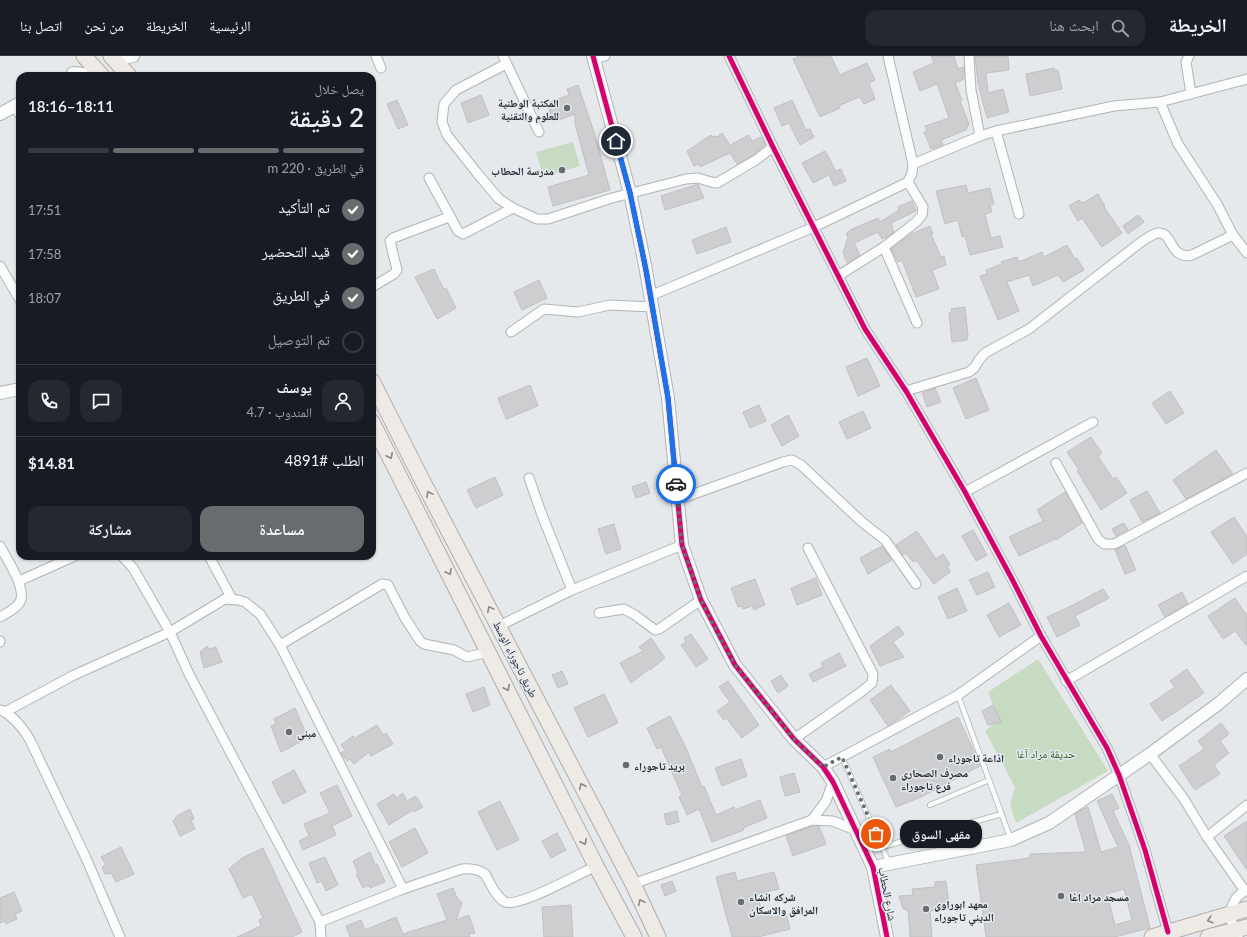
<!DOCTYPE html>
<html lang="ar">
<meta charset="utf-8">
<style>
body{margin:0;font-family:Lato,"Noto Naskh Arabic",sans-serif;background:#242831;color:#f1f3f6;direction:rtl;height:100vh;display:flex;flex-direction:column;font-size:15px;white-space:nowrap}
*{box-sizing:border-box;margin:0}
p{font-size:13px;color:#9ea1a6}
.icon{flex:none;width:22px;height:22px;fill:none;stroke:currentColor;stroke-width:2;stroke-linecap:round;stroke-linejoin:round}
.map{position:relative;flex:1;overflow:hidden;direction:ltr}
.details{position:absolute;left:16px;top:16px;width:360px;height:488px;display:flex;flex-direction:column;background:#171b24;border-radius:12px;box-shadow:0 1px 3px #0004;direction:rtl}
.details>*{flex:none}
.pin{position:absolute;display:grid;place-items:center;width:34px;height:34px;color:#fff;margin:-17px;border:2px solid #fff;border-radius:50%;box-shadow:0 1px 4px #0007}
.courier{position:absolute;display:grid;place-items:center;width:40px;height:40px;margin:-20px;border:3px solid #1a73e8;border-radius:50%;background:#fff;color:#222;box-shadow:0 1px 5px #0007}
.bubble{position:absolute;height:28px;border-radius:12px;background:#171b24;box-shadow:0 1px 3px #0004;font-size:13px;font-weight:600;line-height:28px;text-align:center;direction:rtl}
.head em{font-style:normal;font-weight:600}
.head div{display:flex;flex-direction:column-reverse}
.head{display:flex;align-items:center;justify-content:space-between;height:68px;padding:0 12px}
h1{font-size:26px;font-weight:600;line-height:30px}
.bar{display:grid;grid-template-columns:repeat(4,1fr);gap:6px 4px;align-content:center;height:48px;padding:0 12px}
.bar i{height:5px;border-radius:3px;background:#363941}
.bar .on{background:#696c6f}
.bar p{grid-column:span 4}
.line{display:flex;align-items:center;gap:10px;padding:0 12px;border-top:1px solid #363941}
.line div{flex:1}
.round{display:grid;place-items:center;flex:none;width:42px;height:42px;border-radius:12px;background:#242831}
ol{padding:0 12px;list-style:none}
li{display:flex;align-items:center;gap:12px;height:44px}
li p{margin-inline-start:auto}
li .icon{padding:4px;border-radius:50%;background:#696c6f;color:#fff;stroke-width:4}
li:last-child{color:#9ea1a6}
li i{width:22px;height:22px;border:2px solid #363941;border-radius:50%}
.cta{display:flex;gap:8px;margin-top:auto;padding:8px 12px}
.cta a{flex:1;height:46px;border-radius:12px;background:#696c6f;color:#fff;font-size:16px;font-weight:600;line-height:46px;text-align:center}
.cta a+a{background:#242831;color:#f1f3f6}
header{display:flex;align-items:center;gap:24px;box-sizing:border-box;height:56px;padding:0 20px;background:#171b24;border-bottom:1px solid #363941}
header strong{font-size:19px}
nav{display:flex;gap:22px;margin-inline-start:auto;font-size:14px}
.search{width:280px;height:36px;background:#242831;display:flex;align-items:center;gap:10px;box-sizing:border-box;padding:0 14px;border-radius:12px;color:#9ea1a6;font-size:15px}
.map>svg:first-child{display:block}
.green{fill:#c6dbc2}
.building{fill:#ceced1;stroke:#c0c0c2;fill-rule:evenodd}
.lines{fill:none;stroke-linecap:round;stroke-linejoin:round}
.service-casing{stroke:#b1b3b6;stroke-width:6}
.minor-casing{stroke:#b1b3b6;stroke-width:11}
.tertiary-casing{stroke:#b1b3b6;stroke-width:14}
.primary-casing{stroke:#b3aca7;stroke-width:17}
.service{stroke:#fbfcfc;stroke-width:4.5}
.minor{stroke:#fbfcfc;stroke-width:9}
.tertiary{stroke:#fbfcfc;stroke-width:12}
.primary{stroke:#eeeae6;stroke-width:15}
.cycleway-casing{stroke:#e2e9f0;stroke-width:8}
.cycleway{stroke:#d6006c;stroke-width:5}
.oneway{stroke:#8a8988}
.done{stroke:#696c6f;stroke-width:4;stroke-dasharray:0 7.2}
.route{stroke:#1a73e8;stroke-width:5}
.poi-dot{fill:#696c6f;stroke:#e2e9f0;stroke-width:1.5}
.labels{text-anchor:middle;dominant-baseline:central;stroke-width:3;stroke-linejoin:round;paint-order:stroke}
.poi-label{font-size:11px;font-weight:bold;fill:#26282b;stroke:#e2e9f0;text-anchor:start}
.street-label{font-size:11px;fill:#26282b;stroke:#e2e9f0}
.park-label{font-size:11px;fill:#275b12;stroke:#e2e9f0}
</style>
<header>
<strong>الخريطة</strong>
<div class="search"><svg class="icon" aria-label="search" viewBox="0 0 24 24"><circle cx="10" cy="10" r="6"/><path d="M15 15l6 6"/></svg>ابحث هنا</div>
<nav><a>الرئيسية</a><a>الخريطة</a><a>من نحن</a><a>اتصل بنا</a></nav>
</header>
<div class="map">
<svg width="1247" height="881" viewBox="0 0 1247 881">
<rect width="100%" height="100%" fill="#e6e9ec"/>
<g class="green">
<polygon points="573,86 580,110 543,121 536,96"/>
<polygon points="1038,603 1108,715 1016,767 1010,749 1015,731 985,675 999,663 988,636"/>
</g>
<g class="building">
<polygon points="799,0 831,0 840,19 867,7 875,24 869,27 875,43 864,48 860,41 854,43 839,50 840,52 820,61 793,3"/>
<polygon points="931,0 954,0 958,13 964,11 964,23 955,27 962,44 960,45 969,68 966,74 941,84 943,89 931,93 924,76 927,75 925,70 949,62 937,28 920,35 913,16 934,7"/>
<polygon points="975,0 1008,0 1009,14 986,17 988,37 1003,33 1009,56 987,62 978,27"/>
<polygon points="1054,12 1055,15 1058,14 1062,33 1030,40 1026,18"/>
<polygon points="578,29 594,76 610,134 553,150 548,131 589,119 575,68 575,58 553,66 547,47 569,39 567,33"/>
<polygon points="481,39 489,59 468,67 461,47"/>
<polygon points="397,44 408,69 398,73 387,48"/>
<polygon points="792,44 806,74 810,73 814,81 800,89 789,67 782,70 774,52"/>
<polygon points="722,77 730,89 749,79 752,85 761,81 765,89 753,99 737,108 730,97 700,111 699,108 694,110 687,95 711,79 712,81 715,80 717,81"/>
<polygon points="825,95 836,115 841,113 846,125 834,130 829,119 813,127 802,107"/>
<polygon points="698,128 704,142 665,154 661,140"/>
<polygon points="966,129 968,137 990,132 994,148 990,149 992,156 985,158 991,182 1000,180 1003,191 970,199 965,180 962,181 958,164 945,168 936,135"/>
<polygon points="1098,138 1105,150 1104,151 1122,177 1102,191 1082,162 1078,165 1069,150 1079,144 1083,147"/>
<polygon points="912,145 916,155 891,167 894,176 886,182 885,181 882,183 878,176 854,187 860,199 847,207 843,197 848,181 846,178 850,174 878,162 880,166 899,154 898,151"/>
<polygon points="1138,159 1144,166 1128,178 1123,170"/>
<polygon points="930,170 933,178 931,178 941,201 944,200 946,209 932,214 939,233 916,241 902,204 898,206 891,193 911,178"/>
<polygon points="726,171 731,186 697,198 692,184"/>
<polygon points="1067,189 1075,203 1077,202 1084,214 1063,226 1058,219 1033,230 1029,219 1007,226 1019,255 998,264 980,220 987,218 986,214 1002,208 1001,206 1017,201 1019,206 1042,196 1044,201"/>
<polygon points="434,213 444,234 446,232 456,252 437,263 415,221"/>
<polygon points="539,224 547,242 522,254 514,236"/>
<polygon points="965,251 968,280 967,281 967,284 952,286 949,257 952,257 951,253"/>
<polygon points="867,302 880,330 858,340 846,311"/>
<polygon points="976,322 989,354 966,363 953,332"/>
<polygon points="530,329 538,350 506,363 498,342"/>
<polygon points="935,332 941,346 927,351 922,337"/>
<polygon points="1170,335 1184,357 1166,368 1152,347"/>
<polygon points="759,349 766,365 750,372 743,356"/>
<polygon points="863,355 871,372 847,383 839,366"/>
<polygon points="788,359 799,380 782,390 771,369"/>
<polygon points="1091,381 1102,397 1098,400 1113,423 1116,421 1127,437 1101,454 1077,415 1079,414 1067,396"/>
<polygon points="1216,394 1233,418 1186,443 1173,424"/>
<polygon points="495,421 503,439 476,452 467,434"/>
<polygon points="646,426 650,437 636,442 632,431"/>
<polygon points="1147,435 1160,457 1142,466 1130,444"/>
<polygon points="1065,436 1082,467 1056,484 1055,483 1019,500 1009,481 1043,465 1037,454"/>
<polygon points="1234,461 1247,481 1247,498 1233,508 1211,476"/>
<polygon points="1124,467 1128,474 1116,480 1112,473"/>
<polygon points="614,468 621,493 606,498 598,473"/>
<polygon points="973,474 987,499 976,505 962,480"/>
<polygon points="917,475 936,503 943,498 950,508 947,510 950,516 934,528 916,504 913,506 906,497 903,499 896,489"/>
<polygon points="1125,489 1136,514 1125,518 1115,494"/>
<polygon points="882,490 892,504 868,518 860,502"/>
<polygon points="988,516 995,531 977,539 969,524"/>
<polygon points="816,522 822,539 797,549 791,532"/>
<polygon points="755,523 765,549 754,554 752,550 743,553 742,550 738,551 731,532"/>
<polygon points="957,532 967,555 948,563 938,541"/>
<polygon points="1103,533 1109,542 1075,560 1080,569 1057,581 1047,561 1071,550"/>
<polygon points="1182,536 1188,548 1165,561 1158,549"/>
<polygon points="1235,542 1247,560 1247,590 1235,575 1223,583 1208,560"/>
<polygon points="1009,547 1021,569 999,581 987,559"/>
<polygon points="898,570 904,578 893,586 904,601 880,610 870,590"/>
<polygon points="691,578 708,603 696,611 681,589 686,586 684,582"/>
<polygon points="651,582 665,602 650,614 649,613 631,627 620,607 643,595 639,591"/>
<polygon points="207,590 209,593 216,591 222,606 204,612 200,596"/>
<polygon points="839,597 846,610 813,626 809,618 823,611 821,607"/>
<polygon points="1187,613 1204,637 1162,665 1150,648 1175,631 1170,625"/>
<polygon points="562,615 568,628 558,632 552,619"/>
<polygon points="781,619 788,630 778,637 771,625"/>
<polygon points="728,625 759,669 742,682 726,662 724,664 717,655 730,646 719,631"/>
<polygon points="891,629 910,655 888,670 870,644"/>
<polygon points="484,631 490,649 473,656 466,638"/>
<polygon points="604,638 618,667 588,681 574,652"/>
<polygon points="993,649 1001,666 988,669 982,655"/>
<polygon points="295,652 308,682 281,696 271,670 276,668 274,663"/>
<polygon points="670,660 686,692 702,731 704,730 716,759 734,751 735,754 760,744 767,762 743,772 744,774 712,786 699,753 687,759 679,741 682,739 661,691 657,693 647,672"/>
<polygon points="958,661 974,695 980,710 921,741 896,751 873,701 890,693 891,696"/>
<polygon points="1221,667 1229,678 1220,685 1229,697 1214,709 1220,718 1195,734 1179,710 1204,693 1198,685"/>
<polygon points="377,669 383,679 386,677 393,688 371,700 369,696 354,708 350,703 347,705 341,697 345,694 341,689 353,680 355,682"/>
<polygon points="741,703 747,720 722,730 715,712"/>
<polygon points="294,714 306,736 283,748 272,726"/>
<polygon points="794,717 800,736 785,740 780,721"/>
<polygon points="337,729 352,760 332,770 336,779 303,794 299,785 309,780 304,768 330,757 320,737"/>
<polygon points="403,737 407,745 416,740 423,751 414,756 413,754 389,769 377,748 394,738 396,742"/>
<path d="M1112,738L1119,752L1113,755L1129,789L1150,872L1114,881H986L976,809L1030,802V798L1086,796L1075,758L1083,753L1088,751L1101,796L1118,791L1097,745ZM1124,833L1132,864L1115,869L1107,838Z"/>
<polygon points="500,745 519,784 497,794 478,756"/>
<polygon points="190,753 194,763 191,764 195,773 180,780 173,765 177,760"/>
<polygon points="677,755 679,766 667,769 664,758"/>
<polygon points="1247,765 1247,814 1224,780"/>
<polygon points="813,770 819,770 826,788 793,800 786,780"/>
<polygon points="415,772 428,797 402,811 389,786"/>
<polygon points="557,777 566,794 551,802 542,785"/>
<polygon points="121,791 134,818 116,826 111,817 105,818 102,811 106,809 101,801"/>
<polygon points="263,792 302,876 292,881 237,881 261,870 259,864 263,862 252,838 243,842 229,813 242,802"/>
<polygon points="370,796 375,809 377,808 385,826 370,832 369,829 363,832 356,818 358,817 353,805"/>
<polygon points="325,801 338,829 326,835 322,825 317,827 309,807"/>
<polygon points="735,816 737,825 774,816 779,833 757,838 763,859 785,853 790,873 758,881 732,881 716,821"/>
<polygon points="672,825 676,835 665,840 661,829"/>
<polygon points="946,825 949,848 945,848 945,854 930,855 932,881 910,881 908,854 903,853 899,840 913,839 912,833 935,831 935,826"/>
<polygon points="453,832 456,840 462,847 456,864 469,859 475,877 469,878 470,881 350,881 346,870 361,864 365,874 396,861 403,878 447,864 437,838"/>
<polygon points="14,836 22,855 15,858 17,863 6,868 5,865 0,867 0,842"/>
<polygon points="571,849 573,881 544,881 542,851"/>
</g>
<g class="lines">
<defs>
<g id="service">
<polyline points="958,639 1011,784"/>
<polyline points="842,701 889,807"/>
<polyline points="930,749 989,724"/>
<polyline points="882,791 1002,758"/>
</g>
<g id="minor">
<polyline points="376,0 381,12"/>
<polyline points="503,0 539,76"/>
<polyline points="729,0 773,91 865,273 906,335 965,436 1012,523 1041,580 1107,692 1119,719 1145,794 1168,876"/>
<polyline points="969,0 971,34 980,80"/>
<polyline points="1189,0 1186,6 1191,38"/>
<polyline points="594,3 605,0"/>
<polyline points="506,8 456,34 444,48 442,66 447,79 477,117 499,143 513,152 537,163 548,163 612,142 686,123 698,122 711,126 717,127 756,104 773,91"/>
<polyline points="1160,46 1178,88 1217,148 1233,179 1247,197"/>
<polyline points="14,50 20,59"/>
<polyline points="996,75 1019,158"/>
<polyline points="913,108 980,80 996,75 1114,50 1160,46 1247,23"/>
<polyline points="429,122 458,175 463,178 513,152"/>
<polyline points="884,191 917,267"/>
<polyline points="0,210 20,244"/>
<polyline points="838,220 884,191 916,166 922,159 923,151 908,126"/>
<polyline points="372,231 394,218 397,214 390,185 393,182 449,161"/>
<polyline points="650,240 814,171 908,126 912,117 913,108 888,0"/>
<polyline points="511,276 544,253 578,256 610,249 652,251"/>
<path d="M906,335L969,316L975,311L979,304L985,297L1029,273L1141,186C1146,183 1152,178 1158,177C1173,175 1169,204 1192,199L1233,179"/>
<polyline points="1056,407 1098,483 1104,488 1114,488 1120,485 1247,417"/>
<polyline points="529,422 542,459 572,534"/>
<polyline points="965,436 1093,366"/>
<polyline points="677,444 783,406 792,404 801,409 862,466 885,484 916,528"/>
<path d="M0,490C6,502 27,532 20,546C16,553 7,557 0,561"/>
<polyline points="122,500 133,512 170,576 189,618 320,866 321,881"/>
<polyline points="209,500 232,543"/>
<polyline points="19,525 75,500"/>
<polyline points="599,557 624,553 635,559 655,574 659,573 701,544"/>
<polyline points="499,570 572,534 682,489"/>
<polyline points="0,585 0,586"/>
<polyline points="280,589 382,528 388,529 405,562 420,585 424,588 454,594 467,601 489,596"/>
<polyline points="1066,625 1247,520"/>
<path d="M1,654C15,661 23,672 30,684L86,802L120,881"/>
<polyline points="5,656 74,619 170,576 225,543 238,544 245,546 260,558 280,589 403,833"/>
<polyline points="794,683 861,636 872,627 873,618 808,492"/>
<polyline points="1150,698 1184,743 1207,781 1245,835"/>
<polyline points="823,711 958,639 1041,580"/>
<polyline points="812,764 826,745 833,726"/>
<polyline points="1207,781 1247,749"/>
<polyline points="633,828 812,764 833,765 855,774"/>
<path d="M320,866L403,833L462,813C471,812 478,813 485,818C490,827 496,841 505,846C518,852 581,817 596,810"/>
<path d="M1238,881C1228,865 1227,843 1247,834"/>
</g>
<g id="tertiary">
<polyline points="593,0 630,137 645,209 668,342 682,489 701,544 735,609 794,683 823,711 833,726 873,811 887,881"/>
<polyline points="113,4 133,0"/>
<polyline points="73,17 100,20"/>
<polyline points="0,58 20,47"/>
<polyline points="0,337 20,333"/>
<polyline points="873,811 1011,784 1049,767 1150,698 1218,648 1247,623"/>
</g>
<g id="primary">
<polyline points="84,0 102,20"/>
<polyline points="111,0 129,20"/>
<polyline points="372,325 421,422 633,828 658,881"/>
<polyline points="372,366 596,810 634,881"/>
<polyline points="1152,881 1247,853"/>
<polyline points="1208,881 1247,871"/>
</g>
</defs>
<use href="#service" class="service-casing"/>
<use href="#minor" class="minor-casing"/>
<use href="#tertiary" class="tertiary-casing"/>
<use href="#primary" class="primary-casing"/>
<use href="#service" class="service"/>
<use href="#minor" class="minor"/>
<use href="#tertiary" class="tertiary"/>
<use href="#primary" class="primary"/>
<defs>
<g id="cycleway">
<polyline points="593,0 630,137 645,209 668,342 682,489 701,544 735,609 794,683 823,711 833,726 873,811 887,881"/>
<polyline points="729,0 773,91 865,273 906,335 965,436 1012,523 1041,580 1107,692 1119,719 1145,794 1168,876"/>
</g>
</defs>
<use href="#cycleway" class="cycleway-casing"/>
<use href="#cycleway" class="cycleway"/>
</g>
<defs><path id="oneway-chevron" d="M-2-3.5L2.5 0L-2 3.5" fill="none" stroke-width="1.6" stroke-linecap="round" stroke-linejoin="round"/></defs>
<g class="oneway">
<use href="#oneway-chevron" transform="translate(390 400) rotate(63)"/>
<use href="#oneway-chevron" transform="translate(429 438) rotate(-118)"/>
<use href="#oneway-chevron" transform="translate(449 516) rotate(63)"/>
<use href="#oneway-chevron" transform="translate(490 553) rotate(-118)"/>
<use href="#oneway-chevron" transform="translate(507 632) rotate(63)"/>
<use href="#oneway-chevron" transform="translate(582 730) rotate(-117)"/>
<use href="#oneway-chevron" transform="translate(584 786) rotate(63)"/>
<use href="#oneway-chevron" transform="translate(641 846) rotate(-116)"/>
<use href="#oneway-chevron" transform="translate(1210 864) rotate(164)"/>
</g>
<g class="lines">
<polyline class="done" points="676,428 682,489 701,544 713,568 735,609 794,683 823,711 842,701 876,778"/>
<polyline class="route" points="616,85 630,137 647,219 668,342 676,428"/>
</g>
<g class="poi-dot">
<circle cx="567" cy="52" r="4"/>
<circle cx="562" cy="114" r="4"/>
<circle cx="289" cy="676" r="4"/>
<circle cx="940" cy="701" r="4"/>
<circle cx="626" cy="709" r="4"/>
<circle cx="893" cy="722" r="4"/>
<circle cx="1061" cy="840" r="4"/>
<circle cx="741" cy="846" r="4"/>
<circle cx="926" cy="853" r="4"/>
</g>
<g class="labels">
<g class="poi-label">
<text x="559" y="46" text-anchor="end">المكتبة الوطنية<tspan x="559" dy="13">للعلوم والتقنية</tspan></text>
<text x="554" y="114" text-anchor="end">مدرسة الحطاب</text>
<text x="297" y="676">مبنى</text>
<text x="948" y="701">اذاعة تاجوراء</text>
<text x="634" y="709">بريد تاجوراء</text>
<text x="901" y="716">مصرف الصحاري<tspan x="901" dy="13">فرع تاجوراء</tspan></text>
<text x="749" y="840">شركه انشاء<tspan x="749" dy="13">المرافق والاسكان</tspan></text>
<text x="1069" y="840">مسجد مراد اغا</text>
<text x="934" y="847">معهد ابوراوي<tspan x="934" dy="13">الديني تاجوراء</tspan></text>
</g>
<g class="street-label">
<text transform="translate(516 603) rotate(63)">طريق تاجوراء الوسط</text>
<text transform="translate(888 838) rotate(79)">شارع الحطاب</text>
</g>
<g class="park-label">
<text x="1046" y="697">حديقة مراد آغا</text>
</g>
</g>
</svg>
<div class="pin" style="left:876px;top:778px;background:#ea580c"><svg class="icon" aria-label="bag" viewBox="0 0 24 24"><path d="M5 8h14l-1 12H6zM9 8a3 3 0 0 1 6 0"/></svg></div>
<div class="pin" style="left:616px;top:85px;background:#1f2937"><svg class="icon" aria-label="home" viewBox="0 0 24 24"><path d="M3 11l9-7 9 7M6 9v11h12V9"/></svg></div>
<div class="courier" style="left:676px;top:428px"><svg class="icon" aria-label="car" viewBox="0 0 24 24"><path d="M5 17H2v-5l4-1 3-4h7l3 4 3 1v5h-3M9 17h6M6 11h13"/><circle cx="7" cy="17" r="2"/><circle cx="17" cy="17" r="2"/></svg></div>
<div class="bubble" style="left:900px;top:764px;width:82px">مقهى السوق</div>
<section class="details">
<div class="head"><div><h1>2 دقيقة</h1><p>يصل خلال</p></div><em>18:11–18:16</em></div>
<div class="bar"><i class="on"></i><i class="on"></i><i class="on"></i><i></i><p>في الطريق · 220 m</p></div>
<ol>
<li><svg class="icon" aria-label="check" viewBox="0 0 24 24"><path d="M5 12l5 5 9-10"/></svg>تم التأكيد<p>17:51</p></li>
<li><svg class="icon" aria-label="check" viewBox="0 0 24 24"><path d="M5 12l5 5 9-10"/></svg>قيد التحضير<p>17:58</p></li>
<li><svg class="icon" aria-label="check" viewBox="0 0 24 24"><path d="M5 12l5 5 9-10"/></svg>في الطريق<p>18:07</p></li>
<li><i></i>تم التوصيل</li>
</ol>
<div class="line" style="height:72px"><a class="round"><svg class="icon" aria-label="person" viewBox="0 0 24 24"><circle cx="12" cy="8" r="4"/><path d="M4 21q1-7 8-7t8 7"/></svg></a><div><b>يوسف</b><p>المندوب · 4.7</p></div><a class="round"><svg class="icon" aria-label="chat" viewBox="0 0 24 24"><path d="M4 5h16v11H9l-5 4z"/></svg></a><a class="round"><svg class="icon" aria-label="phone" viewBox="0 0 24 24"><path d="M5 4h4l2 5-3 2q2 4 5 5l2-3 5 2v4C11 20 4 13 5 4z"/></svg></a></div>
<div class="line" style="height:52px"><div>الطلب #4891</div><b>$14.81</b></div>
<div class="cta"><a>مساعدة</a><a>مشاركة</a></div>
</section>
</div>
